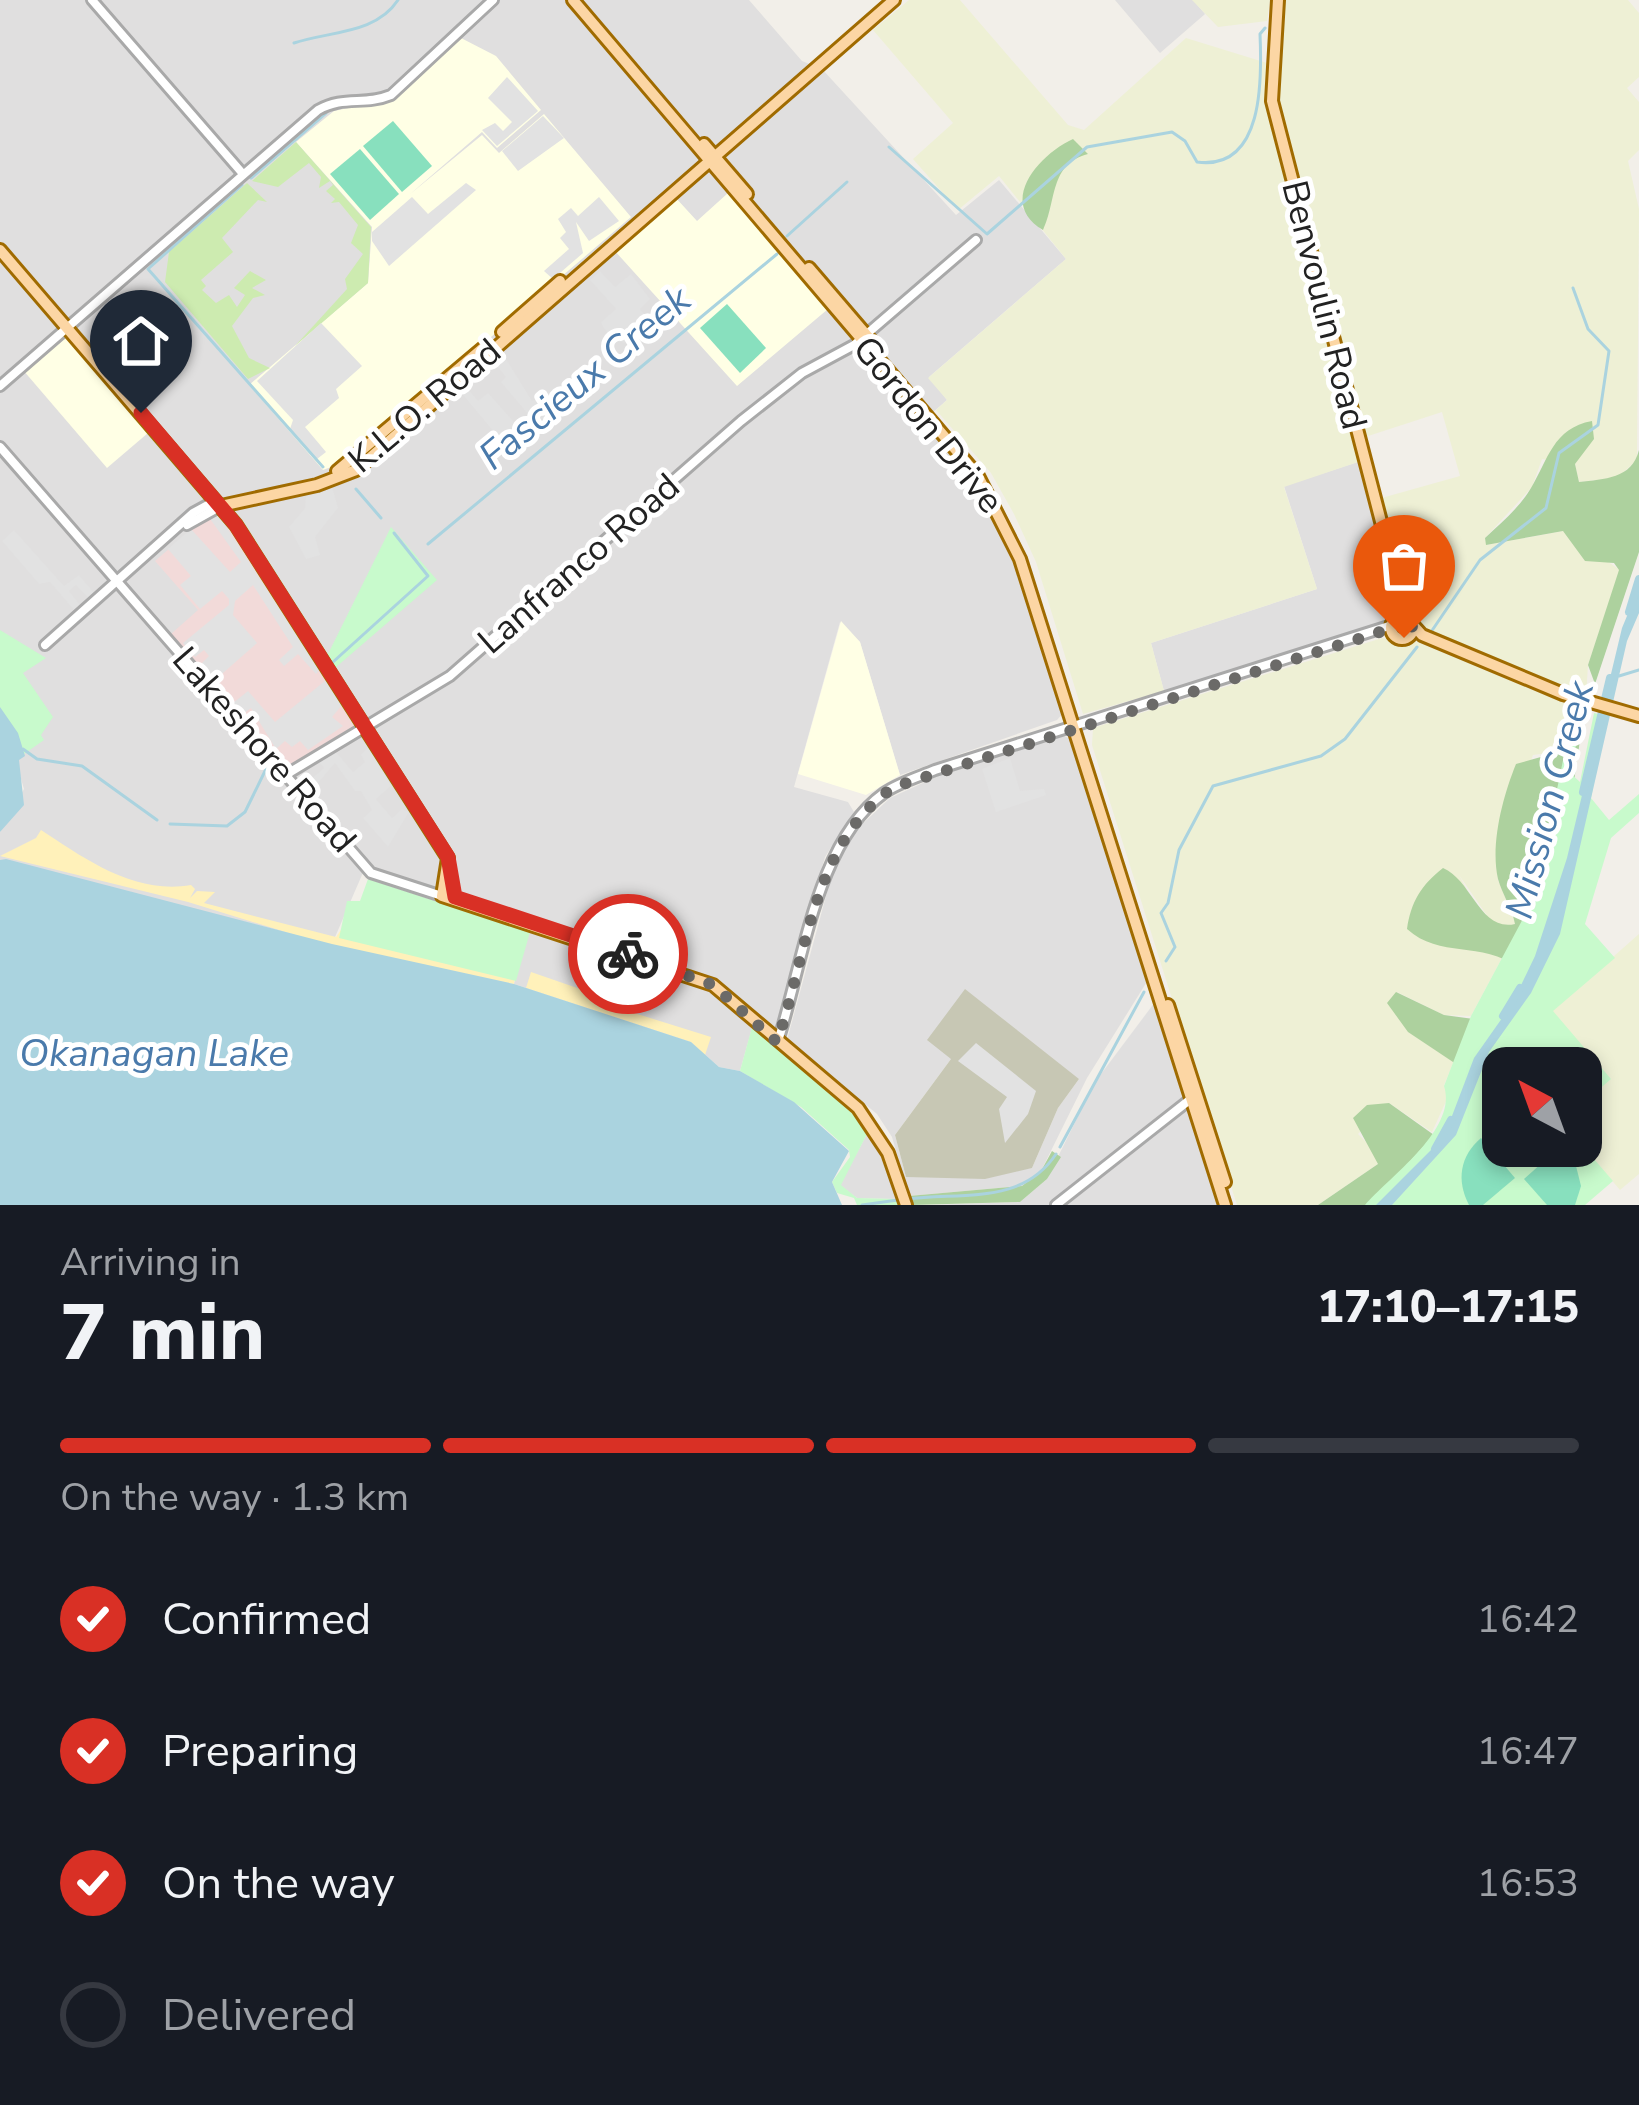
<!DOCTYPE html>
<meta charset="utf-8">
<style>
body{margin:0;font-family:"Nunito Sans",sans-serif;background:#242831;color:#f1f3f6;height:100vh;display:flex;flex-direction:column;font-size:45px;white-space:nowrap}
*{box-sizing:border-box;margin:0}
p{font-size:39px;color:#9ea1a6}
.icon{flex:none;width:66px;height:66px;fill:none;stroke:currentColor;stroke-width:2;stroke-linecap:round;stroke-linejoin:round}
.map{position:relative;height:1205px;overflow:hidden}
.sheet{display:flex;flex-direction:column;background:#171b24;flex:1}
.sheet>*{flex:none}
.needle{width:78px;rotate:319deg}
.tools{position:absolute;left:1482px;top:1047px;display:grid;gap:24px}
.tools a{display:grid;place-items:center;width:120px;height:120px;border-radius:24px;background:#171b24;box-shadow:0 6px 18px #0003;font-size:60px}
.pin{position:absolute;display:grid;place-items:center;width:102px;height:102px;color:#fff;margin:-123px -51px;border-radius:50% 50% 50% 0;rotate:-45deg;box-shadow:0 0 12px #0007}
.pin .icon{rotate:45deg}
.courier{position:absolute;display:grid;place-items:center;width:120px;height:120px;margin:-60px;border:9px solid #d93025;border-radius:50%;background:#fff;color:#222;box-shadow:0 3px 15px #0007}
.overview em{font-style:normal;font-weight:800}
.overview div{display:flex;flex-direction:column-reverse}
.overview{display:flex;align-items:center;justify-content:space-between;height:204px;padding:0 60px}
h1{font-size:78px;font-weight:800;line-height:90px}
.bar{display:grid;grid-template-columns:repeat(4,1fr);gap:18px 12px;align-content:center;height:144px;padding:0 60px}
.bar i{height:15px;border-radius:9px;background:#363941}
.bar .selected{background:#d93025}
.bar p{grid-column:span 4}
ol{padding:0 60px;list-style:none}
li{display:flex;align-items:center;gap:36px;height:132px}
li p{margin-inline-start:auto}
li .icon{padding:12px;border-radius:50%;background:#d93025;color:#fff;stroke-width:4}
li:last-child{color:#9ea1a6}
li i{width:66px;height:66px;border:6px solid #363941;border-radius:50%}
.map>svg:first-child{display:block}
.residential{fill:#e0dfdf;fill-rule:evenodd}
.commercial{fill:#f2dad9}
.education{fill:#ffffe5}
.construction{fill:#c7c7b4}
.farmland{fill:#eef0d5}
.grass{fill:#cdebb0}
.forest{fill:#add19e}
.sand{fill:#fff1ba}
.park{fill:#c8facc}
.pitch{fill:#88e0be}
.parking{fill:#e2e2e2}
.water{fill:#aad3df}
.lines{fill:none;stroke-linecap:round;stroke-linejoin:round}
.stream{stroke:#aad3df;stroke-width:3}
.river{stroke:#aad3df;stroke-width:8}
.minor-casing{stroke:#a9a9a9;stroke-width:14}
.major-casing{stroke:#a06b00;stroke-width:16}
.minor{stroke:#fff;stroke-width:8}
.major{stroke:#fcd6a4;stroke-width:10}
.done{stroke:#6b6a68;stroke-width:12;stroke-dasharray:0 21.6}
.route{stroke:#d93025;stroke-width:15}
.labels{text-anchor:middle;dominant-baseline:central;stroke-width:10;stroke-linejoin:round;paint-order:stroke}
.street-label{font-size:36px;fill:#222;stroke:#fff}
.water-label{font-size:39px;font-style:italic;fill:#4a7aab;stroke:#fff}
</style>
<div class="map">
<svg width="1639" height="1205" viewBox="0 0 1639 1205">
<rect width="100%" height="100%" fill="#f2efe9"/>
<g class="residential">
<polygon points="0,0 749,0 802,61 822,69 956,215 999,180 1066,259 929,377 947,400 924,420 976,483 1011,545 1064,712 1057,720 900,775 860,642 840,622 794,787 848,802 854,812 825,857 772,1045 752,1028 740,1071 719,1067 691,1042 514,984 528,925 365,868 332,944 0,860 0,832 24,789 0,707"/>
<polygon points="1115,0 1193,0 1205,14 1160,53"/>
<polygon points="1361,461 1392,580 1396,613 1386,627 1164,691 1151,643 1317,589 1284,486"/>
<path d="M1064,736L1073,740L1148,980L1087,1078L1041,1171L1022,1186L909,1196L892,1137L877,1114L787,1040L832,874L856,830L890,798L940,775ZM951,1059L1079,1079L1058,1108L1032,1168L906,1177L895,1135Z"/>
<polygon points="1155,1002 1221,1205 931,1205 1020,1202 1047,1179 1095,1082"/>
<polygon points="868,1132 886,1164 896,1199 857,1198 840,1185"/>
</g>
<polygon class="commercial" points="219,512 357,725 290,769 171,634 198,610 155,561 207,516"/>
<g class="education">
<polygon points="461,38 496,56 541,110 497,148 482,132 409,195 482,135 499,153 544,114 631,217 345,462 323,470 249,385 368,283 372,227 296,142 334,111 391,99"/>
<polygon points="728,193 828,309 737,386 614,250 675,197 697,221"/>
<polygon points="64,335 148,433 107,468 23,370"/>
<polygon points="841,621 860,642 900,775 866,795 798,774"/>
</g>
<polygon class="construction" points="965,989 1079,1079 1058,1108 1032,1168 985,1179 906,1177 895,1135 951,1059 927,1040"/>
<g class="farmland">
<polygon points="909,0 960,0 1068,125 1084,130 1186,38 1267,63 1273,126 1361,461 1284,487 1317,589 1151,643 1164,691 1083,714 1036,562 1014,514 991,473 936,410 947,400 928,378 1066,259 999,176 958,210 913,159 953,123 873,30"/>
<polygon points="1192,0 1270,0 1267,21 1218,27"/>
<polygon points="1283,0 1628,0 1639,13 1639,77 1627,88 1639,102 1639,150 1628,161 1639,209 1637,460 1617,478 1579,482 1575,464 1542,459 1532,487 1485,538 1487,545 1563,531 1620,570 1588,665 1586,697 1418,630 1408,613 1378,499 1460,476 1442,412 1362,438 1276,92"/>
<polygon points="1382,638 1415,641 1574,707 1562,751 1533,755 1497,850 1498,880 1516,924 1503,927 1490,920 1459,875 1503,956 1471,1016 1444,1015 1397,992 1454,1061 1444,1085 1448,1097 1432,1132 1389,1103 1358,1134 1374,1150 1378,1164 1318,1205 1237,1205 1092,745 1093,728"/>
<polygon points="1639,934 1639,1174 1620,1190 1581,1144 1581,1068 1504,1053"/>
</g>
<g class="grass">
<polygon points="296,142 371,227 368,283 295,346 347,289 345,279 363,254 351,243 358,225 339,202 331,203 335,199 326,191 333,185 330,181 319,188 321,177 309,163 278,187 252,181"/>
<polygon points="247,183 267,202 258,200 222,238 233,252 201,280 206,286 202,290 216,303 229,295 237,307 245,295 234,288 250,271 266,280 252,288 265,295 253,298 232,326 249,358 270,368 248,379 165,282 169,252"/>
</g>
<g class="forest">
<path d="M1073,139L1088,154C1049,164 1057,201 1043,230C997,203 1038,155 1073,139Z"/>
<path d="M1592,421L1594,439L1575,464L1579,482C1604,479 1632,479 1639,450V552L1595,684L1588,665L1619,570L1614,563L1585,561L1563,531L1486,545L1485,538C1501,523 1520,507 1531,488C1548,460 1553,428 1592,421Z"/>
<path d="M1584,712L1574,782L1519,968C1481,940 1440,959 1407,929C1411,902 1421,885 1443,868C1472,880 1480,932 1515,924C1512,908 1502,894 1498,879C1490,844 1503,796 1516,764L1562,751L1574,716Z"/>
<polygon points="1396,992 1444,1015 1481,1020 1456,1064 1408,1032 1387,1003"/>
<polygon points="1389,1103 1434,1135 1370,1205 1318,1205 1378,1164 1353,1118 1367,1105"/>
<polygon points="1052,1151 1061,1157 1047,1179 1020,1202 912,1205 909,1196 1022,1186 1041,1171"/>
</g>
<g class="sand">
<path d="M41,830C84,858 134,895 191,885L195,889L190,898L197,891L215,892L204,903L336,937L347,921L517,963L514,984L321,943L188,902L0,856L36,838Z"/>
<polygon points="531,972 609,999 615,1007 711,1037 705,1055 691,1042 526,988"/>
</g>
<g class="park">
<polygon points="391,527 437,580 335,668 327,656"/>
<polygon points="0,630 46,658 23,673 53,717 41,735 44,740 24,754 0,707"/>
<path d="M1574,707L1586,708L1569,772L1580,782L1594,713L1607,716L1591,798L1609,820L1639,794V813L1611,838L1585,924L1615,958L1553,1011L1611,1079L1581,1105V1068H1503V1146L1581,1144L1613,1181L1585,1205H1365C1390,1176 1458,1129 1444,1086L1471,1016L1535,896Z"/>
<polygon points="368,879 530,932 516,981 339,938 347,901 360,901"/>
<polygon points="752,1027 825,1082 868,1132 841,1185 857,1198 896,1199 898,1205 857,1205 854,1198 837,1193 832,1182 850,1157 849,1150 801,1107 740,1071"/>
</g>
<g class="pitch">
<polygon points="393,121 432,166 402,192 363,146"/>
<polygon points="360,149 399,194 370,220 330,174"/>
<polygon points="727,304 766,348 740,373 700,328"/>
<path d="M1481,1138L1515,1178L1483,1205H1469C1456,1180 1460,1156 1481,1138Z"/>
<polygon points="1561,1146 1572,1150 1581,1186 1575,1205 1547,1205 1524,1179"/>
</g>
<g class="parking">
<polygon points="507,77 538,111 497,146 482,130 495,123 503,131 512,122 488,98"/>
<polygon points="543,116 564,138 518,171 502,151"/>
<polygon points="466,183 476,190 389,266 372,241 372,232 412,197 428,214"/>
<polygon points="599,197 619,221 589,241 576,222 583,253 553,279 544,271 569,249 560,238 566,232 558,219 571,208 578,216"/>
<polygon points="600,271 615,287 631,274 650,299 640,309 653,324 644,332 635,324 625,343 614,341 603,327 601,322 616,309 590,280"/>
<polygon points="321,323 362,366 336,389 339,398 305,427 326,452 317,459 290,429 293,420 257,381"/>
<polygon points="504,356 532,401 544,396 554,412 494,458 488,452 499,438 460,391 465,386 478,401 488,393 521,430 533,420 501,382 506,377 495,363"/>
<polygon points="332,487 338,508 315,537 320,555 306,559 289,527 305,508 306,493"/>
<polygon points="216,511 319,670 316,674 298,654 284,666 279,660 293,647 253,585 235,601 233,615 257,643 215,680 201,664 209,656 204,650 195,657 183,643 229,605 229,599 222,591 200,609 180,585 191,576 168,549 191,529 230,572 241,562 208,516"/>
<polygon points="14,530 64,586 79,575 95,594 89,599 76,585 69,591 80,605 74,610 50,582 39,584 2,541"/>
<polygon points="326,680 342,705 332,717 343,726 308,750 300,741 292,747 285,741 276,749 251,708 243,714 233,703 248,691 275,722"/>
<polygon points="369,746 391,786 376,799 392,818 402,809 409,812 388,847 363,818 372,810 361,791 355,791 335,763 318,783 310,780 324,768 319,762 336,752 353,772 365,762 361,755"/>
<polygon points="1010,758 1020,791 1044,789 1046,795 996,812 982,769"/>
<polygon points="976,1043 1036,1091 1028,1114 1005,1143 999,1109 1007,1097 958,1061"/>
</g>
<g class="water">
<polygon points="1639,587 1639,613 1627,641 1560,934 1531,993 1489,1052 1456,1135 1392,1205 1376,1205 1444,1137 1474,1058 1512,1004 1535,956 1567,858 1622,628"/>
<polygon points="0,707 18,733 25,756 19,760 24,805 0,832"/>
<polygon points="6,859 332,944 514,984 691,1042 719,1067 740,1071 794,1102 849,1151 832,1182 842,1205 0,1205 0,860"/>
</g>
<g class="lines">
<g class="stream">
<path d="M294,43C330,31 376,34 398,0"/>
<path d="M889,147L987,234L1087,147L1172,132L1185,141L1197,162C1264,171 1262,79 1260,34L1265,28"/>
<polyline points="251,178 326,113"/>
<polyline points="242,185 148,269 323,467"/>
<polyline points="787,236 847,182"/>
<polyline points="356,489 381,518"/>
<polyline points="428,544 777,254"/>
<polyline points="1431,632 1480,560 1546,508 1559,453 1598,425 1609,351 1588,329 1573,288"/>
<polyline points="333,662 428,576 394,533"/>
<polyline points="1619,676 1639,670"/>
<polyline points="23,749 37,759 82,766 157,820"/>
<polyline points="170,824 227,826 245,812 266,769"/>
<polyline points="1166,961 1175,947 1161,913 1168,903 1179,850 1213,786 1321,756 1345,739 1417,647"/>
<polyline points="1060,1147 1144,992"/>
<path d="M907,1199C964,1192 1022,1205 1056,1154"/>
<polyline points="862,1205 898,1200"/>
</g>
<g class="river">
<polyline points="1629,612 1639,579"/>
<polyline points="1583,792 1610,678"/>
<polyline points="1503,1016 1520,988"/>
<polyline points="1435,1149 1451,1120"/>
</g>
<defs>
<g id="minor">
<polyline points="92,0 243,174"/>
<path d="M0,386L318,110C344,95 364,106 391,95L493,0"/>
<polyline points="0,447 371,873 442,896"/>
<polyline points="187,525 221,506"/>
<polyline points="45,645 193,513 215,501"/>
<polyline points="287,774 450,676 741,421 802,373 854,345 976,240"/>
<path d="M778,1041C803,964 816,842 884,793C898,783 918,777 935,770L1392,625"/>
<polyline points="1056,1205 1192,1098"/>
</g>
<g id="major">
<polyline points="573,0 978,476 1020,559 1225,1205"/>
<polyline points="1278,0 1272,101 1406,618"/>
<polyline points="704,144 747,194"/>
<polyline points="0,250 236,525 448,858 442,896 713,985 858,1108 888,1153 906,1205"/>
<polyline points="809,268 875,345"/>
<polyline points="502,332 560,281"/>
<polyline points="337,471 483,348"/>
<polyline points="221,506 317,485 356,470 894,0"/>
<circle cx="1402" cy="628" r="11"/>
<polyline points="1413,625 1422,635 1563,694 1639,716"/>
<polyline points="1168,1005 1225,1182"/>
</g>
</defs>
<use href="#minor" class="minor-casing"/>
<use href="#major" class="major-casing"/>
<use href="#minor" class="minor"/>
<use href="#major" class="major"/>
</g>
<g class="lines">
<path class="done" d="M628,954L713,985L777,1042C807,956 813,841 894,787L1380,632L1402,617L1413,625L1404,638"/>
<polyline class="route" points="141,413 236,525 448,857 455,897 628,954"/>
</g>
<g class="labels">
<g class="street-label">
<text transform="translate(1324 305) rotate(76)">Benvoulin Road</text>
<text transform="translate(425 406) rotate(-40)">K.L.O. Road</text>
<text transform="translate(928 425) rotate(51)">Gordon Drive</text>
<text transform="translate(579 564) rotate(-41)">Lanfranco Road</text>
<text transform="translate(264 750) rotate(49)">Lakeshore Road</text>
</g>
<g class="water-label">
<text transform="translate(585 378) rotate(-40)">Fascieux Creek</text>
<text transform="translate(1550 800) rotate(-75)">Mission Creek</text>
<text x="154" y="1053">Okanagan Lake</text>
</g>
</g>
</svg>
<div class="tools">
<a><svg class="needle" viewBox="-14 -14 28 28"><path d="M0-13l5 13h-10z" fill="#e53935"/><path d="M0 13l5-13h-10z" fill="#9ea1a6"/></svg></a>
</div>
<div class="pin" style="left:1404px;top:638px;background:#ea580c"><svg class="icon" aria-label="bag" viewBox="0 0 24 24"><path d="M5 8h14l-1 12H6zM9 8a3 3 0 0 1 6 0"/></svg></div>
<div class="pin" style="left:141px;top:413px;background:#1f2937"><svg class="icon" aria-label="home" viewBox="0 0 24 24"><path d="M3 11l9-7 9 7M6 9v11h12V9"/></svg></div>
<div class="courier" style="left:628px;top:954px"><svg class="icon" aria-label="bike" viewBox="0 0 24 24"><circle cx="6" cy="16" r="4"/><circle cx="18" cy="16" r="4"/><path d="M6 16l4-8h5l3 8M10 8l3 8H6M13 5h3"/></svg></div>
</div>
<section class="sheet">
<div class="overview"><div><h1>7 min</h1><p>Arriving in</p></div><em>17:10–17:15</em></div>
<div class="bar"><i class="selected"></i><i class="selected"></i><i class="selected"></i><i></i><p>On the way · 1.3 km</p></div>
<ol>
<li><svg class="icon" aria-label="check" viewBox="0 0 24 24"><path d="M5 12l5 5 9-10"/></svg>Confirmed<p>16:42</p></li>
<li><svg class="icon" aria-label="check" viewBox="0 0 24 24"><path d="M5 12l5 5 9-10"/></svg>Preparing<p>16:47</p></li>
<li><svg class="icon" aria-label="check" viewBox="0 0 24 24"><path d="M5 12l5 5 9-10"/></svg>On the way<p>16:53</p></li>
<li><i></i>Delivered</li>
</ol>
</section>
